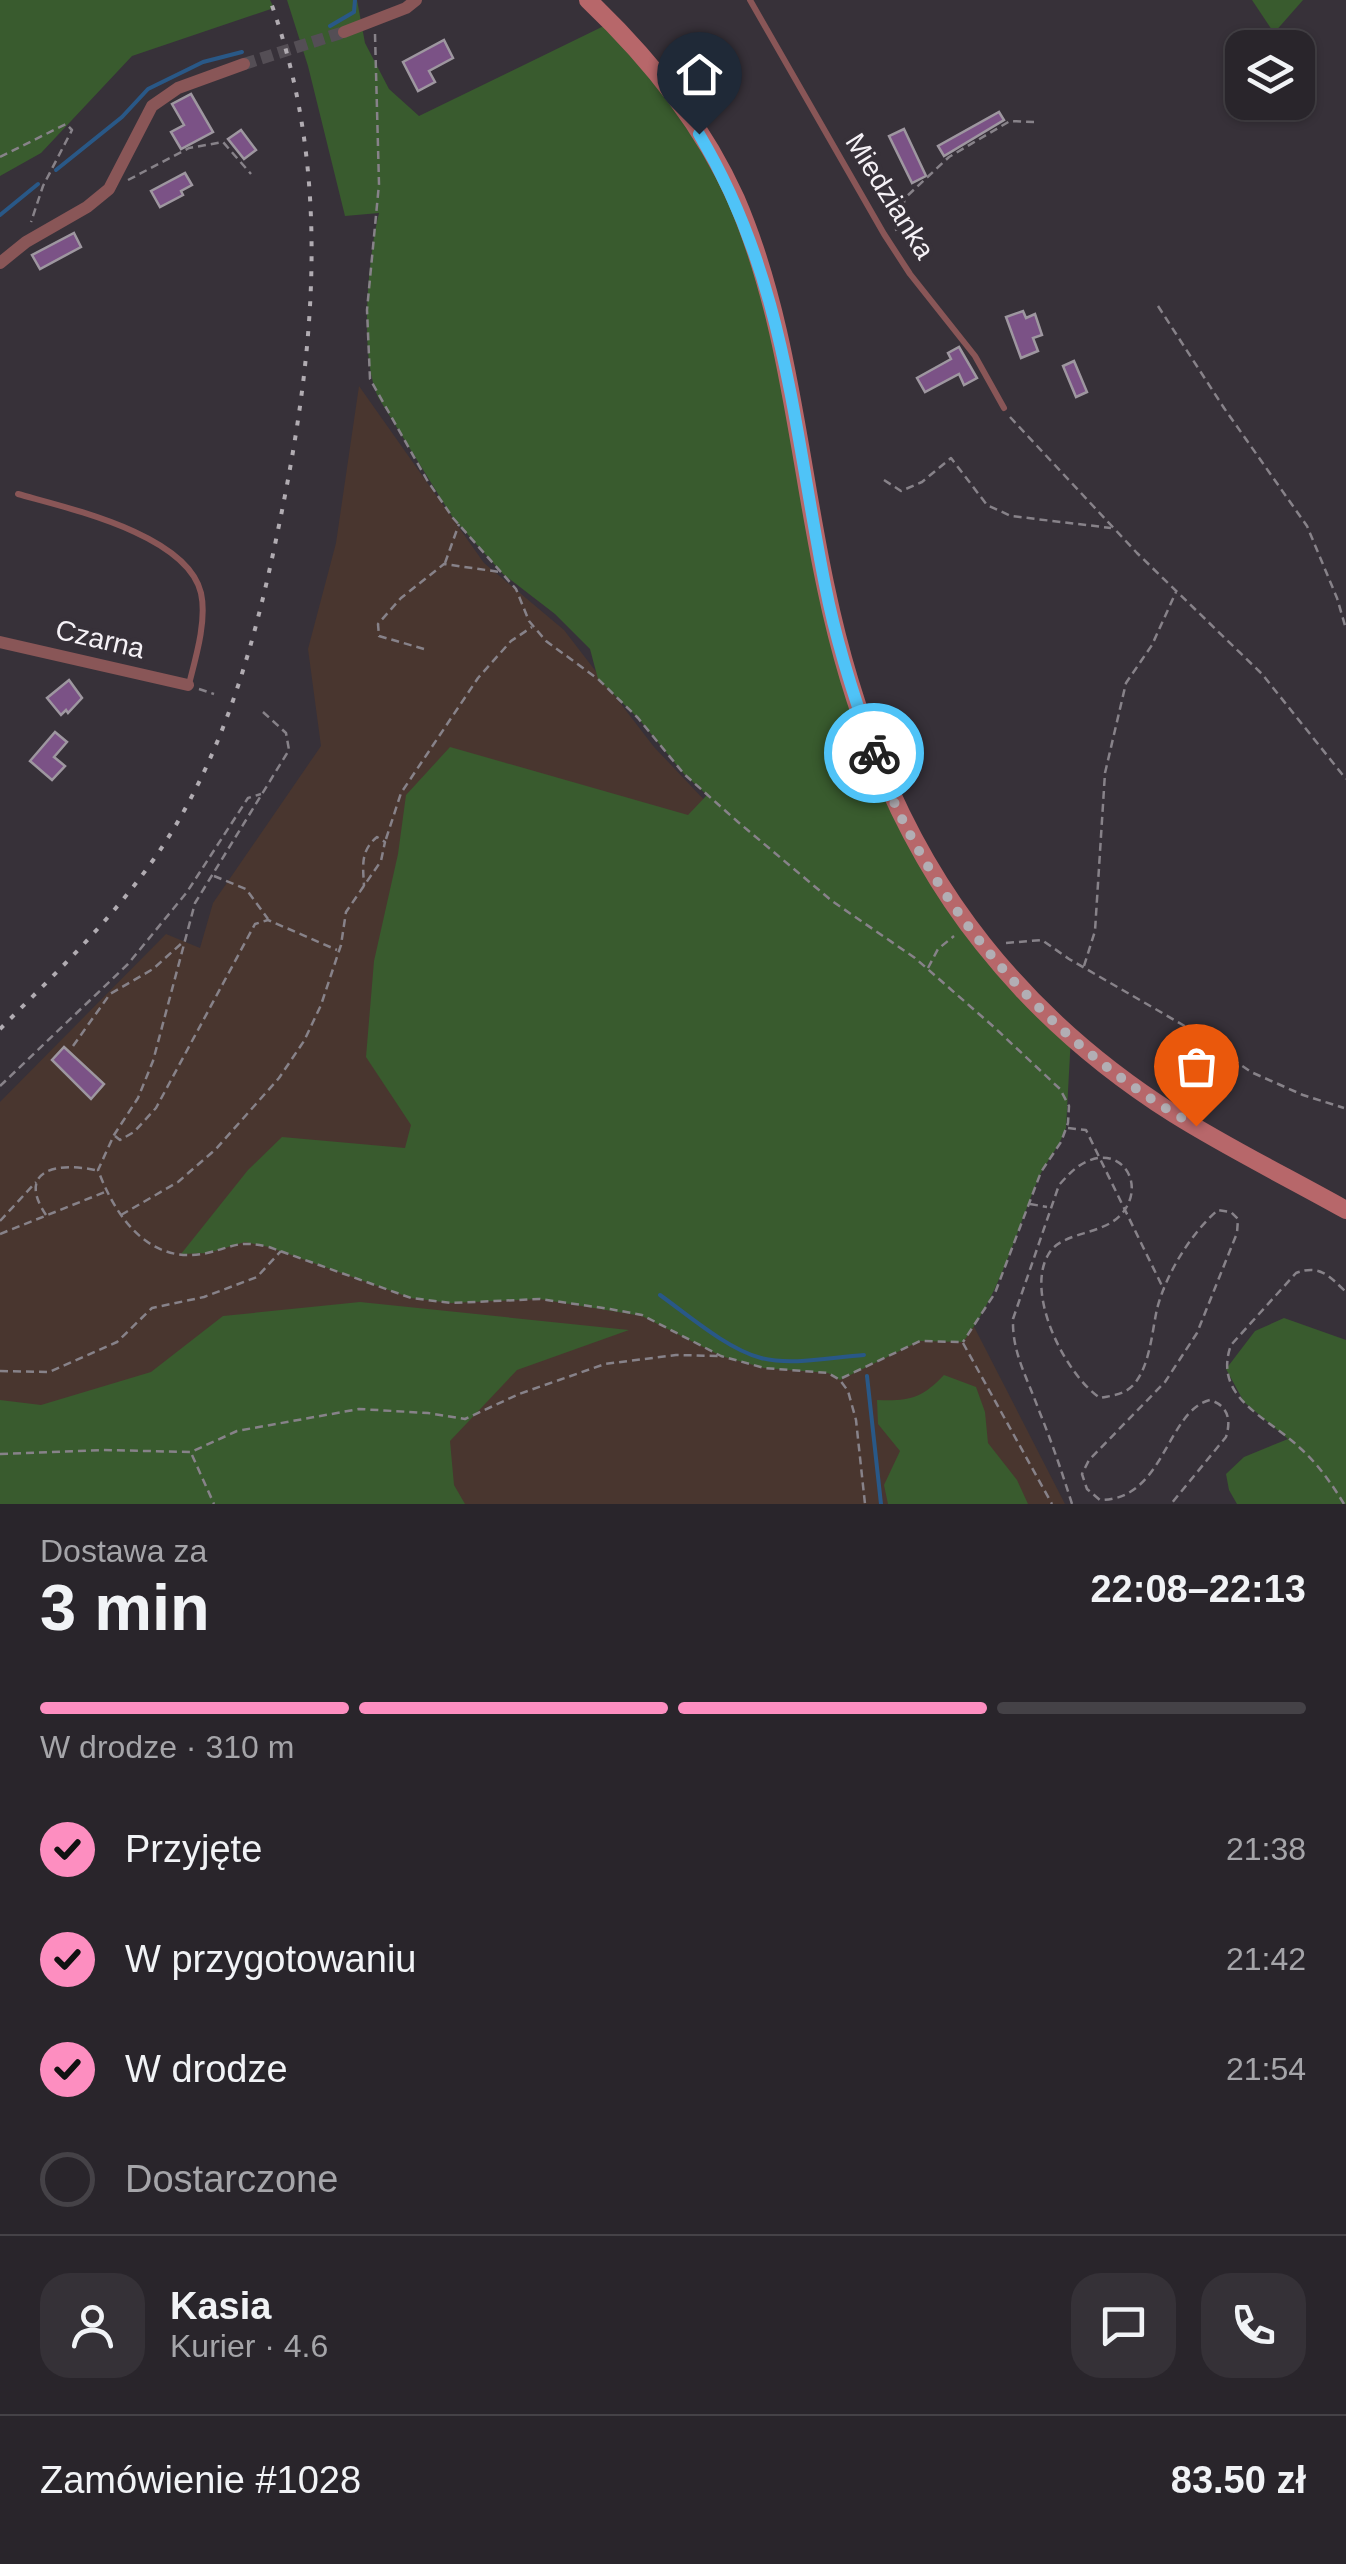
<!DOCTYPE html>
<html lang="pl">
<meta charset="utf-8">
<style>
body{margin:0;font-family:Helvetica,sans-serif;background:#353137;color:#f1f3f6;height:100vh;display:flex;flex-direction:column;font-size:38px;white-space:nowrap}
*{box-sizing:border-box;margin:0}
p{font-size:32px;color:#a5a5a9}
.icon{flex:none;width:55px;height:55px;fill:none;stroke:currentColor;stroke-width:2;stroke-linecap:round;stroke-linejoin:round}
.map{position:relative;height:1504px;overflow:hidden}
.sheet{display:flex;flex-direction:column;background:#29252b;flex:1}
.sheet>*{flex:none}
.tools{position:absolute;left:1225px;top:30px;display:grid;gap:20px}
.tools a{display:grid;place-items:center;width:90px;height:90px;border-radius:20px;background:#29252b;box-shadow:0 2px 8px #0004,0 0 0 2px #454247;font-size:50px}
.pin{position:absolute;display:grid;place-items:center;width:85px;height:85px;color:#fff;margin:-102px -42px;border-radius:50% 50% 50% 0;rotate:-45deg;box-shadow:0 0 10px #0007}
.pin .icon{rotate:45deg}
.courier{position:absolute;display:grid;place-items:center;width:100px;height:100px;margin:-50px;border:8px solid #4fc3f7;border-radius:50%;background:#fff;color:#222;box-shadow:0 2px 12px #0007}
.overview em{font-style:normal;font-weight:800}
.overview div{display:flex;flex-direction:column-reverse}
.overview{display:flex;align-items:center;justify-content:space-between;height:170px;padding:0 40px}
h1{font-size:65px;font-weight:800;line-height:75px}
.bar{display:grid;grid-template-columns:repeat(4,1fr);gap:15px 10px;align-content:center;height:120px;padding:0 40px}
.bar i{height:12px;border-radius:8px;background:#454247}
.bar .active{background:#fd8ec0}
.bar p{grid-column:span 4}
.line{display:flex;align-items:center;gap:25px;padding:0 40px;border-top:2px solid #454247}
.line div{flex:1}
.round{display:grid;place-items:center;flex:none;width:105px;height:105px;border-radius:30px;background:#353137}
ol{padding:0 40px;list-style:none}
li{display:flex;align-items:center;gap:30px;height:110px}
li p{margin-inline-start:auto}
li .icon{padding:10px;border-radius:50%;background:#fd8ec0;color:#111;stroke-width:4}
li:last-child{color:#a5a5a9}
li i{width:55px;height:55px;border:5px solid #454247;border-radius:50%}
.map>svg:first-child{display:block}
.industrial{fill:#49362f}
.green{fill:#395b2e}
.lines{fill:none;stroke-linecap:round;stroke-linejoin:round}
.stream{stroke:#295887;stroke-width:4}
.building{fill:#7b5286;stroke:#9e97a0;stroke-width:2.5}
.street-tunnel{stroke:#544e55;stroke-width:12;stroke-dasharray:12 6;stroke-linecap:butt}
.path{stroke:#878289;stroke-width:2.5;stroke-dasharray:8 5;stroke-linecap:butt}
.lane{stroke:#895657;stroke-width:6}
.street{stroke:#895657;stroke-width:12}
.secondary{stroke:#b7676a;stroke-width:18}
.rail{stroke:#b1acb2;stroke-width:4;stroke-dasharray:5 10;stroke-linecap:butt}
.done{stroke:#b2aeb4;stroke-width:10;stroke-dasharray:0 18}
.route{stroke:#4fc3f7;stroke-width:12}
.labels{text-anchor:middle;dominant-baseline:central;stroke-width:8;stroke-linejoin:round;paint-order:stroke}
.street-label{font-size:28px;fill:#f5f1f6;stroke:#373139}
</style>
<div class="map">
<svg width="1346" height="1504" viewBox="0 0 1346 1504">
<rect width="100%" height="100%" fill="#373139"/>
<polygon class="industrial" points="359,386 484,563 564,630 654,747 746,844 966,1311 1065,1504 0,1504 0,1102 166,934 200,948 213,903 321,746 308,649 336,543"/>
<g class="green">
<polygon points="0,0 270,0 274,8 132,56 41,153 0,176"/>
<path d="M287,0H357L365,43L389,89L419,116L612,22L657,73L754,245L839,645L928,866L1071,1036L1066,1128C1060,1146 1047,1160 1039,1177C1015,1234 1001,1292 963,1342L920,1341L840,1380L828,1373L764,1368L721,1356L642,1316L540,1299L451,1303L411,1298L269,1247L245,1242L208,1253L181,1254L248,1170L282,1137L405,1148L411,1125L366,1057L374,961L398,854L406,795L450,747L688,815L707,795L684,774L638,718L598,679L590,649L555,614L503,574L453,518L378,397C359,356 368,257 379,213L345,216L308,66Z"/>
<polygon points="1252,0 1303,0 1274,33"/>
<polygon points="360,1302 629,1330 517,1370 450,1441 454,1485 465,1504 0,1504 0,1400 41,1405 151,1372 223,1316"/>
<polygon points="1284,1318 1346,1340 1346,1504 1237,1504 1229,1490 1226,1474 1244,1457 1288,1439 1244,1402 1226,1369 1255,1331"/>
<path d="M944,1375L976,1387L985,1412L988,1443L1017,1480L1028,1504H888L884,1485L900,1451L878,1424L877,1400C910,1401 921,1399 944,1375Z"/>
</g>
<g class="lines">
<g class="stream">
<polyline points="330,26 354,12 355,0"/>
<polyline points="56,170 122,117 148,89 203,62 242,52"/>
<polyline points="0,215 38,184"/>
<path d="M660,1295C688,1315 727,1349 761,1358C793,1366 832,1357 864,1355"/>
<polyline points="867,1376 881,1504"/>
</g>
</g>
<g class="building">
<polygon points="444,40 453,58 429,71 435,82 418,91 403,62"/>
<polygon points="191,94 213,132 181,149 171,132 184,125 172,104"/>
<polygon points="999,112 1004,120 944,156 938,146"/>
<polygon points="904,129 926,176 912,183 889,136"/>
<polygon points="241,130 256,150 244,159 228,139"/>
<polygon points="185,173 192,185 181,191 183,195 160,207 151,191"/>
<polygon points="74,233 81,247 40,269 32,255"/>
<polygon points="1023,311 1026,318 1035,314 1042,335 1033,338 1038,351 1021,358 1006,317"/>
<polygon points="959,347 977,378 964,385 959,374 925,392 917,378 951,359 948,353"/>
<polygon points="1074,361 1087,392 1076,397 1063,366"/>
<polygon points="69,680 82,698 68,713 66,710 61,715 47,698"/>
<polygon points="55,732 67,742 54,757 65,766 52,780 30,761"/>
<polygon points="64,1047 104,1084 91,1099 52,1060"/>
</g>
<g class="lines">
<polyline class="street-tunnel" points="244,64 344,32"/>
<g class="path">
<polyline points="375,34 379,184 367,310 370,379 427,480 453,518 516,589 529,621 546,641 598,679 638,718 684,774 738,822 832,901 915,958 995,1028 1060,1089 1069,1106 1068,1123 1061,1142 1041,1172 995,1293 963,1342"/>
<polyline points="0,157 66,124 72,130 43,186 31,222"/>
<polyline points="128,180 189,148 223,142 251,174"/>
<polyline points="895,230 898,229 905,198 949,157 1010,121 1034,122"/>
<polyline points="1158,306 1224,408 1307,526 1337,598 1346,629"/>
<polyline points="1010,417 1137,553 1262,674 1346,779"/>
<polyline points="884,480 901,491 922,482 951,458 987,505 1011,516 1111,528"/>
<polyline points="445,563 459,524"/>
<polyline points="424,649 379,636 378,624 401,598 444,564 500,572"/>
<polyline points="199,689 214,694"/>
<path d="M263,712L286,733L289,750L195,903L153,1061L138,1098L114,1135L98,1170C115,1216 149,1266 207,1253C236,1246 238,1240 269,1247L411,1298L451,1303L540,1299L610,1309L642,1315L721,1356L764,1368L828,1373L840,1380L848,1391L856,1420L865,1504"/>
<polyline points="386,839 401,793 478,678 511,641 532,627"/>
<polyline points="214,876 246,889 268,919"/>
<polyline points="1006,943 1042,940 1069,959 1183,1025 1251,1072 1303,1095 1344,1108"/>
<polyline points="1084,966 1095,931 1105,773 1126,683 1152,645 1176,592"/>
<polyline points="928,968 938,949 954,936"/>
<polyline points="73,1046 110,994 153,969 183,942"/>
<polyline points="0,1086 128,964 187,892 248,798 261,794"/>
<polyline points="1068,1128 1086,1130 1164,1290"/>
<polyline points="115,1136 120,1140 134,1132 156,1108 255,924 268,920 337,950"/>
<polyline points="1030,1204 1047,1207"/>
<path d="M46,1215C16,1170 57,1162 95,1170"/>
<path d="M121,1215L178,1182L216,1149L279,1078L304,1041L321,1005L341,945L346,912L381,861L385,842L377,837C360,851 363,866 364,886"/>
<polyline points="0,1221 36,1182"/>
<polyline points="0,1234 105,1192"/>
<polyline points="963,1343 1052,1504"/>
<polyline points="0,1371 49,1372 117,1342 152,1308 204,1297 257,1277 281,1251"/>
<polyline points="842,1378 920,1341 961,1342"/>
<polyline points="0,1454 103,1450 191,1452 237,1431 359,1409 428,1413 465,1419 519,1394 605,1364 676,1355 720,1356"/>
<polyline points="192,1455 214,1504"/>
<path d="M1072,1504C1062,1472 1051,1440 1038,1408C1027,1377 1012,1353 1013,1319L1059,1185C1068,1175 1076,1166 1088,1161C1117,1148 1140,1175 1129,1202C1114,1239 1063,1227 1048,1255C1025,1295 1066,1375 1100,1398C1114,1395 1125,1395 1135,1383C1150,1364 1152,1332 1157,1309C1166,1274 1191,1233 1218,1210L1231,1212L1238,1219L1237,1233L1197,1333L1165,1382L1089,1460L1082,1474L1087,1489L1100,1500C1165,1500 1166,1411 1210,1400C1229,1406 1231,1421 1226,1437L1171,1504"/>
<path d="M1344,1504C1332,1484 1317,1463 1300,1448C1268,1417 1212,1398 1231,1345L1296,1273C1320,1264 1329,1276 1346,1292"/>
</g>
<g class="lane">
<polyline points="750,0 884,234 910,274 975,356 1004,408"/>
<path d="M18,494C67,508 187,534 201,593C207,620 196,657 189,684"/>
</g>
<g class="street">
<polyline points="344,32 406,8 416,0"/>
<polyline points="0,263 26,242 87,207 109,189 152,106 178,88 244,64"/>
<polyline points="0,642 188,685"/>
</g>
<path class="secondary" d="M588,0C648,57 702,123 736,199C789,322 798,458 826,588C853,717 900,840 983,944C1036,1011 1103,1069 1174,1114C1230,1149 1289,1178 1346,1210"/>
<path class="rail" d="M0,1029C67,962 139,894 185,809C233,722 258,628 278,530C315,354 333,173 270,0"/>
</g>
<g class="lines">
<path class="done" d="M874,753C930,909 1052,1046 1196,1126"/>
<path class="route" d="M699,134C785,278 793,425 825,585C836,642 854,698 874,753"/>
</g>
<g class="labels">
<g class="street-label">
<text transform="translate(890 196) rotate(58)">Miedzianka</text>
<text transform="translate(100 639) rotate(13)">Czarna</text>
</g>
</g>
</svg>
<div class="tools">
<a><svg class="icon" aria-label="layers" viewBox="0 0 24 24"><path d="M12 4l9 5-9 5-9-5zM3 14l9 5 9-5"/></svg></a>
</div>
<div class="pin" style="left:1196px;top:1126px;background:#ea580c"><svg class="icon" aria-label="bag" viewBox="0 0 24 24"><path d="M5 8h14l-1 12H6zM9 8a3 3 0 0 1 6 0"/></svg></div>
<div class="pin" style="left:699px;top:134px;background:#1f2937"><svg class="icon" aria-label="home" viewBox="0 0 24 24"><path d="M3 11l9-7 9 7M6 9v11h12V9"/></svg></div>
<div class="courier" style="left:874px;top:753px"><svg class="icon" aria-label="bike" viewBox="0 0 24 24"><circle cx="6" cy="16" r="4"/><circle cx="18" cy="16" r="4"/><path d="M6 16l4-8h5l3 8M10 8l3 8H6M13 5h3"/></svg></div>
</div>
<section class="sheet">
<div class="overview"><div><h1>3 min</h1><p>Dostawa za</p></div><em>22:08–22:13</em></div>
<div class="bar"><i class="active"></i><i class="active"></i><i class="active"></i><i></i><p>W drodze · 310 m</p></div>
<ol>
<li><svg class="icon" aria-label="check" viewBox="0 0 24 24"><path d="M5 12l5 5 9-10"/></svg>Przyjęte<p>21:38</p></li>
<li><svg class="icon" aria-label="check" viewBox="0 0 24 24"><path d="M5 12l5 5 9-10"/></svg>W przygotowaniu<p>21:42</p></li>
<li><svg class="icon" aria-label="check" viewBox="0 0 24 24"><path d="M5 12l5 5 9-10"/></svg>W drodze<p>21:54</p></li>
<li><i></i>Dostarczone</li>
</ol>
<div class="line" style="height:180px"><a class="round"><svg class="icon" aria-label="person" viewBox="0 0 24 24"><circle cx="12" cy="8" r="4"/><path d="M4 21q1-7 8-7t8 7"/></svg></a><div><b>Kasia</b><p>Kurier · 4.6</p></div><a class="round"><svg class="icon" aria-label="chat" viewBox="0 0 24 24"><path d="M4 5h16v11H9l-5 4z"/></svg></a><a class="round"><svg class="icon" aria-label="phone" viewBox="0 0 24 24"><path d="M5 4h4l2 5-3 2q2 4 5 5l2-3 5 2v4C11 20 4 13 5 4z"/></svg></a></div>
<div class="line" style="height:130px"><div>Zamówienie #1028</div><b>83.50 zł</b></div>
</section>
